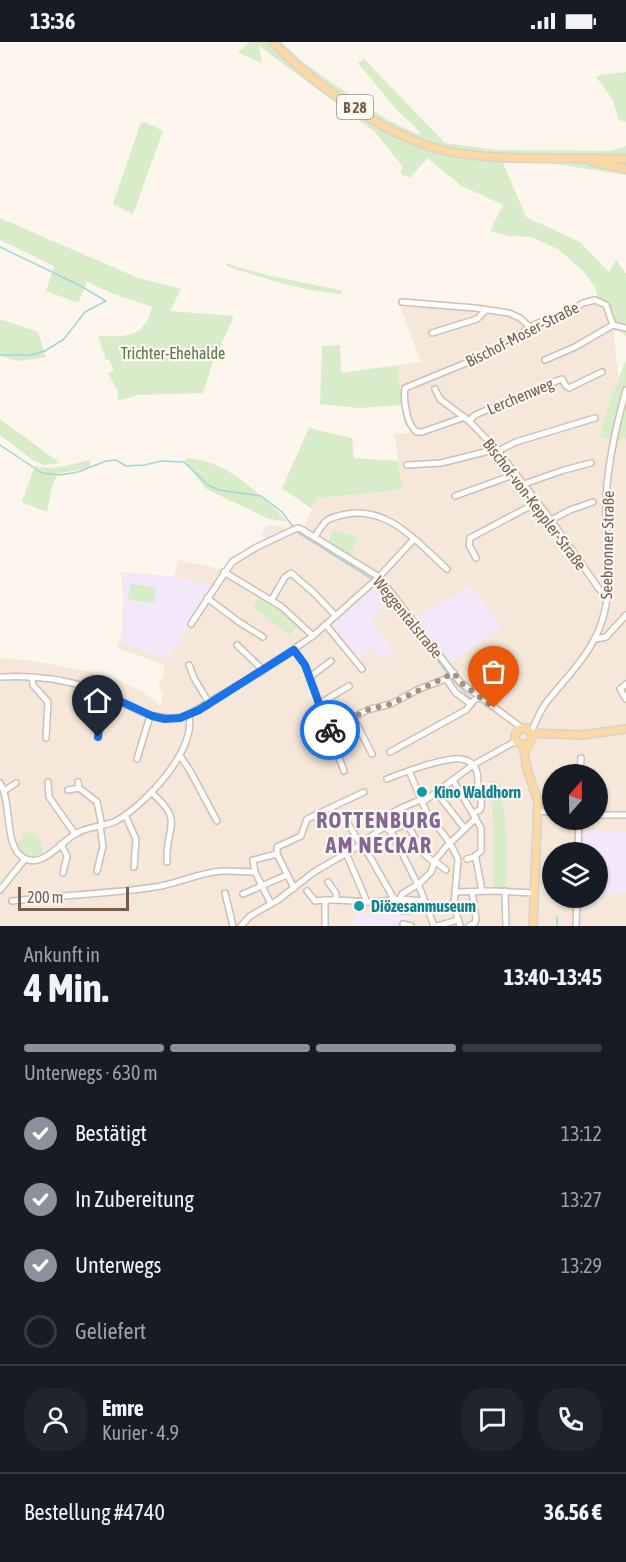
<!DOCTYPE html>
<html lang="de">
<meta charset="utf-8">
<style>
body{margin:0;font-family:"Asap Condensed",sans-serif;background:#20242c;color:#f1f3f6;height:100vh;display:flex;flex-direction:column;font-size:22px;white-space:nowrap}
*{box-sizing:border-box;margin:0}
p{font-size:20px;color:#9ea1a6}
.icon{flex:none;width:33px;height:33px;fill:none;stroke:currentColor;stroke-width:2;stroke-linecap:round;stroke-linejoin:round}
.map{position:relative;height:884px;overflow:hidden}
.drawer{display:flex;flex-direction:column;background:#171b24;flex:1}
.drawer>*{flex:none}
.needle{width:39px;rotate:20deg}
.controls{position:absolute;left:542px;top:722px;display:grid;gap:12px}
.controls a{display:grid;place-items:center;width:66px;height:66px;border-radius:50%;background:#171b24;box-shadow:0 2px 4px #0004;font-size:30px}
.scale{position:absolute;left:18px;bottom:15px;width:111px;box-sizing:border-box;padding-left:6px;border:3px solid #7a5c4d;border-top:0;font-size:16px;line-height:21px;white-space:nowrap;color:#7a5c4d;-webkit-text-stroke:4px #fffaf3;paint-order:stroke}
.pin{position:absolute;display:grid;place-items:center;width:51px;height:51px;color:#fff;margin:-62px -26px;border-radius:50% 50% 50% 0;rotate:-45deg;box-shadow:0 0 6px #0007}
.pin .icon{rotate:45deg}
.courier{position:absolute;display:grid;place-items:center;width:60px;height:60px;margin:-30px;border:4px solid #1a73e8;border-radius:50%;background:#fff;color:#222;box-shadow:0 2px 8px #0007}
.head em{font-style:normal;font-weight:700}
.head div{display:flex;flex-direction:column-reverse}
.head{display:flex;align-items:center;justify-content:space-between;height:102px;padding:0 24px}
h1{font-size:39px;font-weight:700;line-height:45px}
.bar{display:grid;grid-template-columns:repeat(4,1fr);gap:9px 6px;align-content:center;height:72px;padding:0 24px}
.bar i{height:8px;border-radius:4px;background:#363941}
.bar .current{background:#8c9099}
.bar p{grid-column:span 4}
.line{display:flex;align-items:center;gap:15px;padding:0 24px;border-top:2px solid #363941}
.line div{flex:1}
.round{display:grid;place-items:center;flex:none;width:63px;height:63px;border-radius:24px;background:#20242c}
ol{padding:0 24px;list-style:none}
li{display:flex;align-items:center;gap:18px;height:66px}
li p{margin-inline-start:auto}
li .icon{padding:6px;border-radius:50%;background:#8c9099;color:#fff;stroke-width:4}
li:last-child{color:#9ea1a6}
li i{width:33px;height:33px;border:3px solid #363941;border-radius:50%}
.status{display:flex;justify-content:space-between;align-items:center;height:42px;padding:0 30px;background:#171b24;direction:ltr}
.status svg{height:16px;fill:currentColor}
.map>svg:first-child{display:block}
.residential{fill:#f5e8da;fill-rule:evenodd}
.education{fill:#f3e8fa}
.green{fill:#d8ecc9}
.lines{fill:none;stroke-linecap:round;stroke-linejoin:round}
.stream{stroke:#a5d3da;stroke-width:1.5}
.minor-casing{stroke:#d1beb0;stroke-width:8}
.major-casing{stroke:#dad1cd;stroke-width:10}
.minor{stroke:#fff;stroke-width:5}
.major{stroke:#fbd9a5;stroke-width:7}
.done{stroke:#a89285;stroke-width:6;stroke-dasharray:0 10.8}
.route{stroke:#1a73e8;stroke-width:8}
.culture-dot{fill:#0f9aa8;stroke:#fffaf3;stroke-width:2}
.labels{text-anchor:middle;dominant-baseline:central;stroke-width:4.5;stroke-linejoin:round;paint-order:stroke}
.shield{fill:#fffaf3;stroke:#a28b7f;stroke-width:1.5}
.shield-label{font-size:15px;font-weight:bold;fill:#7a5c4d}
.street-label{font-size:16px;fill:#7a5c4d;stroke:#fffaf3}
.park-label{font-size:16px;fill:#537a41;stroke:#fffaf3}
.culture-label{font-size:16px;font-weight:bold;fill:#0d838f;stroke:#fffaf3;text-anchor:start}
.district-label{font-size:22px;font-weight:bold;letter-spacing:1.5px;fill:#846695;stroke:#fffaf3}
</style>
<div class="status"><b>13:36</b><svg viewBox="0 0 49 12"><path d="M0 12V9h3v3zM5 12V6h3v6zM10 12V3h3v9zM15 12V0h3v12zM26 1h20v11H26zM47 4h2v5h-2z"/></svg></div>
<div class="map">
<svg width="626" height="884" viewBox="0 0 626 884">
<rect width="100%" height="100%" fill="#fdf6ec"/>
<path class="residential" d="M598,256L611,266L619,340L626,342V884H0V616L34,619L109,634L143,650L160,664L163,651L158,643L164,633V623L118,606L122,590V568L124,564L121,530L174,535L178,518L225,528L270,498L261,493L268,483L283,484L292,489L303,486L318,456L383,450L403,446L394,392L410,391L409,384L404,383L398,323L421,320L398,259L489,266L516,271L532,281L564,270L589,257ZM552,732H597V777H552ZM552,810H597V855H552Z"/>
<g class="education">
<polygon points="122,530 177,535 202,541 213,545 167,618 121,601 123,569 125,564"/>
<polygon points="378,543 391,559 371,576 393,609 382,619 371,606 357,616 333,583 375,544"/>
<polygon points="470,544 502,585 450,621 415,576"/>
<polygon points="582,788 626,790 626,850 597,853 597,846 600,845 597,810 581,809"/>
<polygon points="398,858 406,870 405,881 397,879 397,884 354,884 353,872 373,873 374,861"/>
</g>
<g class="green">
<polygon points="250,0 281,0 302,19 328,38 388,78 419,93 420,90 396,67 358,21 364,17 445,101 497,108 610,109 626,104 626,133 549,121 503,121 526,175 580,200 609,230 616,218 626,232 626,294 619,289 614,289 611,266 598,256 595,245 583,229 558,207 531,195 509,194 490,189 503,163 462,144 427,116 410,136 401,132 402,124 375,90 259,4 262,22 238,10"/>
<polygon points="626,30 626,80 619,78 613,58 596,35 600,33"/>
<polygon points="145,80 163,89 133,172 114,163 113,161 141,81"/>
<path d="M0,176L138,236L181,247L170,269L234,274L213,320L203,351L138,353L118,359L117,348L108,331L114,328L109,317L106,318L98,294C127,295 144,296 152,265L114,252L87,240L78,261L46,249L54,224L0,198Z"/>
<path d="M226,221C264,235 303,239 342,249V252C302,249 265,237 227,224Z"/>
<polygon points="0,277 38,290 46,315 19,319 0,314"/>
<polygon points="340,303 341,331 398,323 402,363 359,366 320,362 322,304"/>
<polygon points="626,317 626,397 623,396 619,399 600,395 604,377"/>
<polygon points="0,377 60,421 44,423 34,419 0,393"/>
<polygon points="309,386 352,396 354,416 398,419 403,446 383,450 318,456 312,467 282,446"/>
<path d="M186,416C229,419 258,451 288,480L269,477L206,447L185,420Z"/>
<path d="M89,418L91,425L57,432L52,445L47,470L22,460L35,424C53,429 72,422 89,418Z"/>
<polygon points="334,488 358,495 350,513 328,499"/>
<polygon points="130,542 156,545 154,561 128,558"/>
<polygon points="260,553 274,561 299,582 289,593 253,565"/>
<path d="M490,739H500C505,775 510,811 505,847H493L494,784Z"/>
<path d="M30,790C40,794 42,802 44,813C31,819 22,813 17,801L23,797L22,793Z"/>
</g>
<g class="lines">
<g class="stream">
<polyline points="0,205 79,243 106,259 85,270 64,297 45,309 31,313 0,313"/>
<polyline points="0,403 42,431 60,433 78,430 106,419 116,418 126,424 145,423 161,419 184,420 208,443 219,448 261,454 282,470 294,486"/>
<polyline points="297,490 372,537"/>
<polyline points="379,543 448,632"/>
<polyline points="451,636 471,657"/>
<polyline points="557,875 557,884"/>
</g>
<defs>
<g id="minor">
<polyline points="402,260 475,266 509,271 520,276 530,285"/>
<polyline points="432,291 477,277 486,268"/>
<polyline points="545,318 575,305 613,283"/>
<polyline points="435,347 440,357 469,379 498,409 551,478 599,547 608,555"/>
<path d="M465,375L422,390H417C407,384 403,358 405,346L493,310L535,282L566,272L583,261L595,258L606,263L613,283L626,286"/>
<polyline points="469,379 475,373 559,338 562,337 566,344 569,346 602,330"/>
<polyline points="498,409 516,400 595,376"/>
<polyline points="407,423 441,421 497,407"/>
<polyline points="524,442 564,428 591,421"/>
<polyline points="455,454 516,432"/>
<polyline points="551,478 570,468 593,460"/>
<path d="M315,495C325,477 327,476 347,472C389,464 419,502 447,527"/>
<polyline points="476,516 469,503 470,496 538,460"/>
<polyline points="224,530 282,565 313,594"/>
<polyline points="207,556 239,580 263,595"/>
<polyline points="272,557 285,535 291,531 313,550 336,574"/>
<polyline points="191,582 232,520 257,505 297,486 301,487 379,535 460,640 522,686"/>
<polyline points="326,583 362,627"/>
<polyline points="596,597 606,595 626,573"/>
<polyline points="237,603 263,628"/>
<polyline points="294,608 305,623 344,729"/>
<polyline points="189,623 194,636 209,661"/>
<path d="M0,635C30,633 58,636 87,645C120,655 150,684 186,674L263,628L313,594L379,535L414,497"/>
<polyline points="32,635 33,643 48,660 46,696"/>
<polyline points="310,635 331,619"/>
<polyline points="446,637 456,651 471,662"/>
<polyline points="626,642 620,647 626,657"/>
<polyline points="319,662 349,644"/>
<polyline points="354,677 372,712"/>
<polyline points="329,689 367,668 391,662 419,647 446,637 454,631"/>
<path d="M531,690C536,680 539,670 546,661C567,634 591,613 602,579C615,538 604,497 606,456C608,418 616,384 626,348"/>
<polyline points="98,695 103,651"/>
<polyline points="390,710 466,668 474,658 479,656"/>
<polyline points="180,714 189,727 217,779"/>
<polyline points="137,717 150,674"/>
<polyline points="409,729 426,769 450,801 458,817 454,863 460,884"/>
<polyline points="580,732 581,716"/>
<path d="M387,737C399,732 411,728 423,724C444,718 479,705 478,741C478,750 484,761 480,768L473,771"/>
<polyline points="453,738 481,786 481,809 474,815"/>
<polyline points="48,740 49,755 75,792"/>
<polyline points="78,740 79,746 97,760 102,784"/>
<path d="M0,741C12,760 4,802 22,815C42,829 61,799 77,791C89,784 104,785 116,779C145,763 196,709 189,673"/>
<polyline points="68,748 79,746"/>
<polyline points="4,749 16,741"/>
<path d="M151,750C186,781 165,782 167,820"/>
<polyline points="436,750 465,787"/>
<polyline points="423,760 473,723 514,700 517,700"/>
<polyline points="536,769 552,770"/>
<polyline points="125,773 136,797 134,825"/>
<polyline points="597,773 626,773"/>
<path d="M314,774C325,785 330,778 343,773L361,803"/>
<polyline points="407,782 425,813 435,821"/>
<polyline points="384,785 390,789 394,795 421,849 434,884"/>
<polyline points="390,789 428,772"/>
<polyline points="362,801 394,857"/>
<polyline points="61,802 67,814 63,831"/>
<polyline points="578,810 579,777"/>
<polyline points="346,811 367,860"/>
<polyline points="467,817 474,815 476,817 482,849"/>
<polyline points="435,819 446,828"/>
<polyline points="97,829 103,804 100,784"/>
<polyline points="226,829 255,830 271,862"/>
<polyline points="255,830 253,818 277,812"/>
<polyline points="328,840 336,851 336,857"/>
<polyline points="418,843 431,830 436,817 446,805 476,776"/>
<polyline points="294,846 277,812 277,805 301,794 307,777 364,750"/>
<polyline points="0,848 25,817"/>
<path d="M307,849L315,859C335,856 355,860 375,860C383,860 392,857 400,857L402,852L417,843"/>
<polyline points="505,849 506,884"/>
<polyline points="455,850 493,849 534,851"/>
<polyline points="225,851 233,884"/>
<polyline points="243,852 287,833"/>
<path d="M12,859C60,853 108,852 155,845C178,842 199,830 223,829"/>
<polyline points="424,859 400,857 402,869 427,867"/>
<polyline points="425,863 454,863"/>
<polyline points="403,882 411,884"/>
<polyline points="241,884 250,874 278,858 314,830 357,805 384,785 391,772 397,768 422,757"/>
<polyline points="325,884 325,858"/>
<polyline points="437,884 458,878"/>
<polyline points="469,884 475,881 476,877 472,850"/>
<polyline points="576,884 577,855"/>
</g>
<g id="major">
<path d="M273,0C315,44 391,98 451,110C508,120 568,115 626,117"/>
<polyline points="593,120 626,127"/>
<polyline points="531,691 582,693 626,687"/>
<polyline points="523,703 527,727 538,760 533,884"/>
<polyline points="525,709 532,696 531,691 526,686 519,687 515,693 516,699 521,702 528,702"/>
</g>
</defs>
<use href="#minor" class="minor-casing"/>
<use href="#major" class="major-casing"/>
<use href="#minor" class="minor"/>
<use href="#major" class="major"/>
</g>
<g class="lines">
<polyline class="done" points="330,688 367,668 391,662 454,631 460,640 494,666"/>
<polyline class="route" points="98,695 103,651 152,674 165,677 180,676 199,668 294,608 305,623 329,689 330,688"/>
</g>
<g class="culture-dot">
<circle cx="422" cy="750" r="6"/>
<circle cx="359" cy="864" r="6"/>
</g>
<g class="labels">
<rect class="shield" x="337" y="53" width="36" height="24" rx="4.5"/>
<g class="shield-label">
<text x="355" y="65">B 28</text>
</g>
<g class="street-label">
<text transform="translate(522 292) rotate(-27)">Bischof-Moser-Straße</text>
<text transform="translate(520 354) rotate(-23)">Lerchenweg</text>
<text transform="translate(535 462) rotate(53)">Bischof-von-Keppler-Straße</text>
<text transform="translate(607 503) rotate(-89)">Seebronner Straße</text>
<text transform="translate(408 575) rotate(51)">Weggentalstraße</text>
</g>
<g class="park-label">
<text x="173" y="311">Trichter-Ehehalde</text>
</g>
<g class="culture-label">
<text x="434" y="750">Kino Waldhorn</text>
<text x="371" y="864">Diözesanmuseum</text>
</g>
<g class="district-label">
<text x="379" y="778">ROTTENBURG<tspan x="379" dy="25">AM NECKAR</tspan></text>
</g>
</g>
</svg>
<div class="controls">
<a><svg class="needle" viewBox="-14 -14 28 28"><path d="M0-13l5 13h-10z" fill="#e53935"/><path d="M0 13l5-13h-10z" fill="#9ea1a6"/></svg></a>
<a><svg class="icon" aria-label="layers" viewBox="0 0 24 24"><path d="M12 4l9 5-9 5-9-5zM3 14l9 5 9-5"/></svg></a>
</div>
<div class="scale">200 m</div>
<div class="pin" style="left:494px;top:666px;background:#ea580c"><svg class="icon" aria-label="bag" viewBox="0 0 24 24"><path d="M5 8h14l-1 12H6zM9 8a3 3 0 0 1 6 0"/></svg></div>
<div class="pin" style="left:98px;top:695px;background:#1f2937"><svg class="icon" aria-label="home" viewBox="0 0 24 24"><path d="M3 11l9-7 9 7M6 9v11h12V9"/></svg></div>
<div class="courier" style="left:330px;top:688px"><svg class="icon" aria-label="bike" viewBox="0 0 24 24"><circle cx="6" cy="16" r="4"/><circle cx="18" cy="16" r="4"/><path d="M6 16l4-8h5l3 8M10 8l3 8H6M13 5h3"/></svg></div>
</div>
<section class="drawer">
<div class="head"><div><h1>4 Min.</h1><p>Ankunft in</p></div><em>13:40–13:45</em></div>
<div class="bar"><i class="current"></i><i class="current"></i><i class="current"></i><i></i><p>Unterwegs · 630 m</p></div>
<ol>
<li><svg class="icon" aria-label="check" viewBox="0 0 24 24"><path d="M5 12l5 5 9-10"/></svg>Bestätigt<p>13:12</p></li>
<li><svg class="icon" aria-label="check" viewBox="0 0 24 24"><path d="M5 12l5 5 9-10"/></svg>In Zubereitung<p>13:27</p></li>
<li><svg class="icon" aria-label="check" viewBox="0 0 24 24"><path d="M5 12l5 5 9-10"/></svg>Unterwegs<p>13:29</p></li>
<li><i></i>Geliefert</li>
</ol>
<div class="line" style="height:108px"><a class="round"><svg class="icon" aria-label="person" viewBox="0 0 24 24"><circle cx="12" cy="8" r="4"/><path d="M4 21q1-7 8-7t8 7"/></svg></a><div><b>Emre</b><p>Kurier · 4.9</p></div><a class="round"><svg class="icon" aria-label="chat" viewBox="0 0 24 24"><path d="M4 5h16v11H9l-5 4z"/></svg></a><a class="round"><svg class="icon" aria-label="phone" viewBox="0 0 24 24"><path d="M5 4h4l2 5-3 2q2 4 5 5l2-3 5 2v4C11 20 4 13 5 4z"/></svg></a></div>
<div class="line" style="height:78px"><div>Bestellung #4740</div><b>36.56 €</b></div>
</section>
